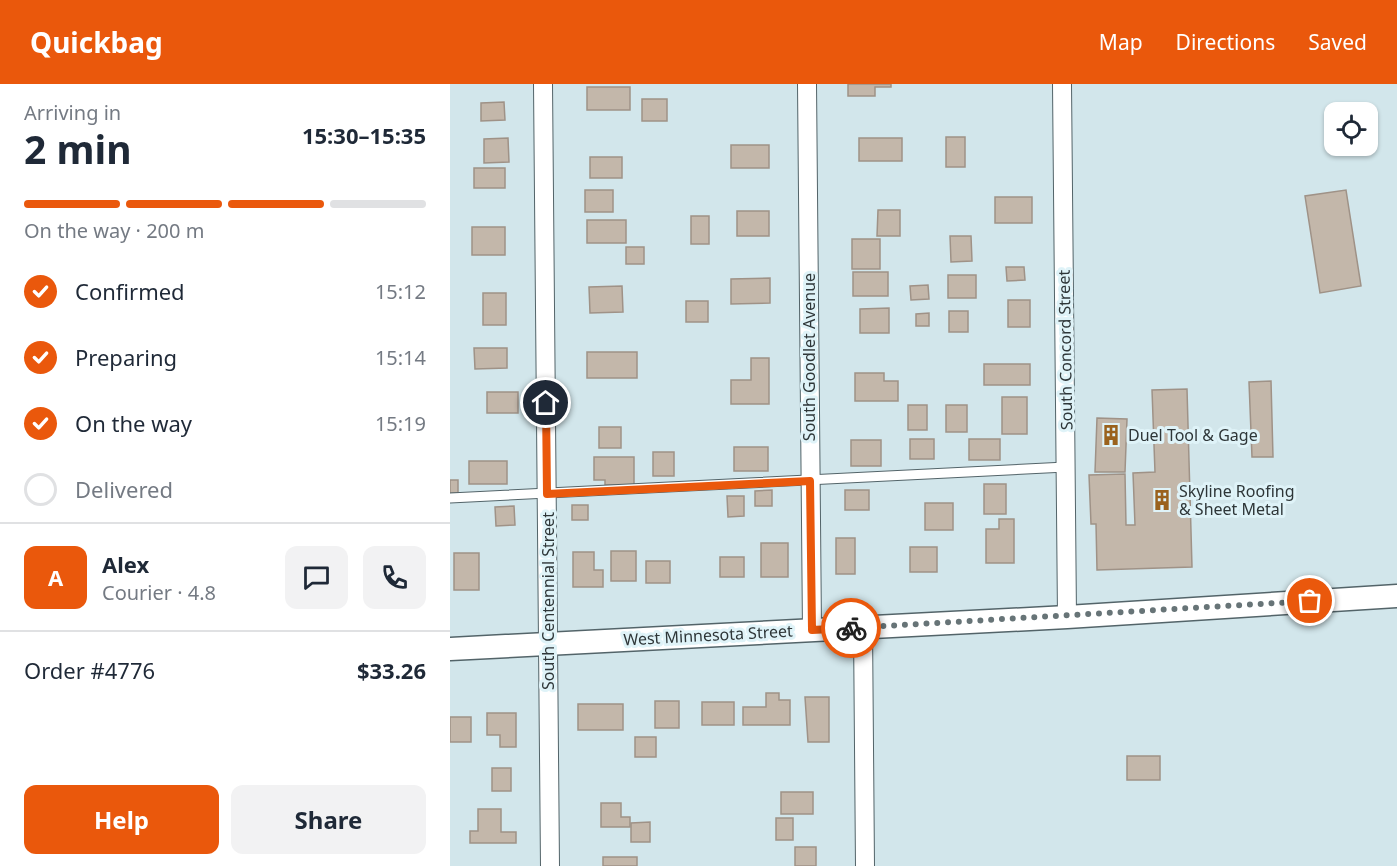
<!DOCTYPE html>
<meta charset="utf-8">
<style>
body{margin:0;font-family:"Noto Sans",sans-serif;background:#f2f2f3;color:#1f2937;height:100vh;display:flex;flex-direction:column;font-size:22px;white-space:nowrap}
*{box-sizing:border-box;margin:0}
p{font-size:20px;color:#747a83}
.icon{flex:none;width:33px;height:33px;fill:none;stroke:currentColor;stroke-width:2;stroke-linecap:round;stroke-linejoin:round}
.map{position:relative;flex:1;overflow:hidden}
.details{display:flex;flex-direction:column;background:#fff;width:450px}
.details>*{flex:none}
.tools{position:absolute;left:874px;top:18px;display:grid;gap:12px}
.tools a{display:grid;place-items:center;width:54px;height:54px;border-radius:12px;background:#fff;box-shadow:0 2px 4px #0004;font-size:30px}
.pin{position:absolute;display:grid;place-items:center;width:51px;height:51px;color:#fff;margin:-26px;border:3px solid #fff;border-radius:50%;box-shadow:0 2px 6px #0007}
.courier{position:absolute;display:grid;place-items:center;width:60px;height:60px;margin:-30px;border:4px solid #ea580c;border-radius:50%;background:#fff;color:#222;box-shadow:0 2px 8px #0007}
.summary em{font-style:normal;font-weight:700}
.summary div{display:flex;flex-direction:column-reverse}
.summary{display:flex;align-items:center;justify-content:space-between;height:102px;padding:0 24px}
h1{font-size:39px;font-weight:700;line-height:45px}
.bar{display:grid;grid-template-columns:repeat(4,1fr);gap:9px 6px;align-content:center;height:72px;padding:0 24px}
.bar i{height:8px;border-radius:4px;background:#e0e1e3}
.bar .selected{background:#ea580c}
.bar p{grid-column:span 4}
.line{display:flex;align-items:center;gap:15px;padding:0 24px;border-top:2px solid #e0e1e3}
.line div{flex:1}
.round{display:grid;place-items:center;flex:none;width:63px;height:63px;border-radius:12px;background:#f2f2f3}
ol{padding:0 24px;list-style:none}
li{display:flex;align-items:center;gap:18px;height:66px}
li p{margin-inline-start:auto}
li .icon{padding:6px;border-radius:50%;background:#ea580c;color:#fff;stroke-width:4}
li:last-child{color:#747a83}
li i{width:33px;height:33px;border:3px solid #e0e1e3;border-radius:50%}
.primary-button{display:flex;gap:12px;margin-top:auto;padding:12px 24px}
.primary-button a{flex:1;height:69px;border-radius:12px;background:#ea580c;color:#fff;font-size:24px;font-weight:700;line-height:69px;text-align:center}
.primary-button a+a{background:#f2f2f3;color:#1f2937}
header{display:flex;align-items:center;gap:36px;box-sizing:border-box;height:84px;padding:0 30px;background:#ea580c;color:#fff}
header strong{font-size:28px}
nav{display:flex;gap:33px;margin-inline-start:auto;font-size:21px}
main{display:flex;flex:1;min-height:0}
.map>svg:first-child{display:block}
.building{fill:#c3b7aa;stroke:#9f9287;stroke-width:1.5}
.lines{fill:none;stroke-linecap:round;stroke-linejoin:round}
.service-casing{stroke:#536469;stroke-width:11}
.minor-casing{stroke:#536469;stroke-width:20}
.tertiary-casing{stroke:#536469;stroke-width:25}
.service{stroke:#fff;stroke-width:9}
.minor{stroke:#fff;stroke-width:18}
.tertiary{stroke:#fff;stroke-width:22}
.done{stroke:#677477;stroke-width:6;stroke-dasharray:0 10.8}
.route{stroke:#ea580c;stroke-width:8}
.labels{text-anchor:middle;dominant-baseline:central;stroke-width:6;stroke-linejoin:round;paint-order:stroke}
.street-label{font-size:16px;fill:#2e3638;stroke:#dff3f8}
.poi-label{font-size:16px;fill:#2e3638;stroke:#dff3f8;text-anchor:start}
</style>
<header>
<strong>Quickbag</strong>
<nav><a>Map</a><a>Directions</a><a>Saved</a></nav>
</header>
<main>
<section class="details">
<div class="summary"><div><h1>2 min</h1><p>Arriving in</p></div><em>15:30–15:35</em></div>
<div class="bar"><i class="selected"></i><i class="selected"></i><i class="selected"></i><i></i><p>On the way · 200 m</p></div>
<ol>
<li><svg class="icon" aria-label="check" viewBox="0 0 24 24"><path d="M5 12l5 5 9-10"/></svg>Confirmed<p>15:12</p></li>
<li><svg class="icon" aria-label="check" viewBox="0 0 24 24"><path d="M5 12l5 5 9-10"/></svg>Preparing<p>15:14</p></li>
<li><svg class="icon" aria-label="check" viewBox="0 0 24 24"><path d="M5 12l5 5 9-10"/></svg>On the way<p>15:19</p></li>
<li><i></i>Delivered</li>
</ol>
<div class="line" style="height:108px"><b class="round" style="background:#ea580c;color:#fff">A</b><div><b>Alex</b><p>Courier · 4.8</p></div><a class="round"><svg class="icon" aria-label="chat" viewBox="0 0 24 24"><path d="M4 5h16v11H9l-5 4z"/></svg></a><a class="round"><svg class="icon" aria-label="phone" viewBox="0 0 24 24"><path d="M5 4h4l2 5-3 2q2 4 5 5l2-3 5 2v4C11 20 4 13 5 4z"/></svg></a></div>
<div class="line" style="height:78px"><div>Order #4776</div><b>$33.26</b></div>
<div class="primary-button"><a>Help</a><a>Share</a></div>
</section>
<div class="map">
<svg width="947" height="782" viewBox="0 0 947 782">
<rect width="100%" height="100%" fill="#d2e6eb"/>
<g class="building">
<polygon points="398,0 441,0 441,3 425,3 425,12 398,12"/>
<rect x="137" y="3" width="43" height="23"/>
<rect x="192" y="15" width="25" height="22"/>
<polygon points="54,18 55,36 31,37 31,19"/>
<rect x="496" y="53" width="19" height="30"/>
<polygon points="58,54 59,78 34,79 34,55"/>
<rect x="409" y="54" width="43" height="23"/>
<rect x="281" y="61" width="38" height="23"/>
<rect x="140" y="73" width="32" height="21"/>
<rect x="24" y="84" width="31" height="20"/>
<rect x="135" y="106" width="28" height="22"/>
<polygon points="896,106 911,202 870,209 855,112"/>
<rect x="545" y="113" width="37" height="26"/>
<polygon points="428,126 450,126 450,152 427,152"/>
<rect x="287" y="127" width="32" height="25"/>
<rect x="241" y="132" width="18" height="28"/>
<rect x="137" y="136" width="39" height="23"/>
<rect x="22" y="143" width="33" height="28"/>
<polygon points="500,152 521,152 522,177 501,178"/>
<rect x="402" y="155" width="28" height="30"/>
<rect x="176" y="163" width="18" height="17"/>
<polygon points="556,183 574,183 575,196 557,197"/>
<rect x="403" y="188" width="35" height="24"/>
<rect x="498" y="191" width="28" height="23"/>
<polygon points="320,194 320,219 281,220 281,195"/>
<polygon points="478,201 479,215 461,216 460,202"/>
<polygon points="172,202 173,228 140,229 139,203"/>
<rect x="33" y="209" width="23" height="32"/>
<rect x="558" y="216" width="22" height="27"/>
<rect x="236" y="217" width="22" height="21"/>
<polygon points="439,224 439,249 410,249 410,225"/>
<rect x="499" y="227" width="19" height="21"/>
<polygon points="479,229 479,242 466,242 466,230"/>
<polygon points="24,264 57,264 57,284 25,285"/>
<rect x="137" y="268" width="50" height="26"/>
<polygon points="301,274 319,274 319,320 281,320 281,296 301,296"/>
<rect x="534" y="280" width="46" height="21"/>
<polygon points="405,289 434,289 434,297 448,297 448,317 405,317"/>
<polygon points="821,297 823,373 802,373 799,298"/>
<polygon points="737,305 742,483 647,486 646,440 641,440 639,391 675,390 676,441 685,441 683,389 705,388 702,306"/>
<rect x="37" y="308" width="31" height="21"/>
<rect x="552" y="313" width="25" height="37"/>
<rect x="458" y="321" width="19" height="25"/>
<rect x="496" y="321" width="21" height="27"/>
<polygon points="647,334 677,335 675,388 645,388"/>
<rect x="149" y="343" width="22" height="21"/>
<rect x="460" y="355" width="24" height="20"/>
<rect x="519" y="355" width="31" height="21"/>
<rect x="401" y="356" width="30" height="26"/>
<rect x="284" y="363" width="34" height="24"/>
<rect x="203" y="368" width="21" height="24"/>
<polygon points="144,373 184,373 184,401 155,401 155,396 144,396"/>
<rect x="19" y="377" width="38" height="23"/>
<rect x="0" y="396" width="8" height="13"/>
<rect x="534" y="400" width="22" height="30"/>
<polygon points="322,406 322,422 305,422 305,407"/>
<rect x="395" y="406" width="24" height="20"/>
<polygon points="277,412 294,412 294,432 278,433"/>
<rect x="475" y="419" width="28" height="27"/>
<rect x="122" y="421" width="16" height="15"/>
<polygon points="64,422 65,441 46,442 45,423"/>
<polygon points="549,435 564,435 564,479 536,479 536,445 549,445"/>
<rect x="386" y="454" width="19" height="36"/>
<rect x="311" y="459" width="27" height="34"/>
<rect x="460" y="463" width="27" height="25"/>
<rect x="161" y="467" width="25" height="30"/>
<polygon points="123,468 144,468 144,486 153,486 153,503 123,503"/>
<rect x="4" y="469" width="25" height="37"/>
<rect x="270" y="473" width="24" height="20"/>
<rect x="196" y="477" width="24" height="22"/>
<polygon points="316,609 329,609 329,616 340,616 340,641 293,641 293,623 316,623"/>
<polygon points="355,613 379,613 379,658 358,658"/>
<rect x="205" y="617" width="24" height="27"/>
<rect x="252" y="618" width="32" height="23"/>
<rect x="128" y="620" width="45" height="26"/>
<polygon points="37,629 66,629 66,663 50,663 50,651 37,651"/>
<rect x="0" y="633" width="21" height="25"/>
<rect x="185" y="653" width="21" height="20"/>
<rect x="677" y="672" width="33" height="24"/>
<rect x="42" y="684" width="19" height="23"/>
<rect x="331" y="708" width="32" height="22"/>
<polygon points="151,719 171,719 171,733 180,733 180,743 151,743"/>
<polygon points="28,725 51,725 51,748 66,748 66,759 20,759 20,747 28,747"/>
<rect x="326" y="734" width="17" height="22"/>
<polygon points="200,738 200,758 181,758 181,739"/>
<rect x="345" y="763" width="21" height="19"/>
<rect x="153" y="773" width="34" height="9"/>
</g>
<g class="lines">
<defs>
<polyline id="service" points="0,414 616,383"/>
<g id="minor">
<polyline points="93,0 100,782"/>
<polyline points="357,0 362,546"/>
<polyline points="612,0 617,533"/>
<polyline points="413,543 415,782"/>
</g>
<polyline id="tertiary" points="0,565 617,533 947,512"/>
</defs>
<use href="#service" class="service-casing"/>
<use href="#minor" class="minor-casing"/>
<use href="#tertiary" class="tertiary-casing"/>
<use href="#service" class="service"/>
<use href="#minor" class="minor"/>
<use href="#tertiary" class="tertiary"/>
</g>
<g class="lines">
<polyline class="done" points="401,544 860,517"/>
<polyline class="route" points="96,319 97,410 360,397 362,546 401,544"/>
</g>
<defs>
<symbol id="building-bare" viewBox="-9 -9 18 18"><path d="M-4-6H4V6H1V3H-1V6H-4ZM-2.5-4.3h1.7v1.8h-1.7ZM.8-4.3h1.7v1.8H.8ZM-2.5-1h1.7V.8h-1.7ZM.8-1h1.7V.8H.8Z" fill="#9a621d" stroke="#dff3f8" stroke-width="2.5" paint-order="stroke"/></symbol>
</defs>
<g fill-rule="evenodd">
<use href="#building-bare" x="646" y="336" width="30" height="30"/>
<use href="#building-bare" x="697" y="401" width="30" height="30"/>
</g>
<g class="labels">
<g class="street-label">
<text transform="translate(615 266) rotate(-91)">South Concord Street</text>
<text transform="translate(359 273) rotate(-90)">South Goodlet Avenue</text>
<text transform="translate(98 517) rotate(-90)">South Centennial Street</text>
<text transform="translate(258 551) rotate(-3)">West Minnesota Street</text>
</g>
<g class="poi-label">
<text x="678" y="351">Duel Tool &amp; Gage</text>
<text x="729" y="407">Skyline Roofing<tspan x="729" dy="18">&amp; Sheet Metal</tspan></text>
</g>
</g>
</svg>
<div class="tools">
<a><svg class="icon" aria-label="locate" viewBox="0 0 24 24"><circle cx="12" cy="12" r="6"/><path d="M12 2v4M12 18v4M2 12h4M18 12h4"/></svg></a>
</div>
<div class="pin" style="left:860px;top:517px;background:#ea580c"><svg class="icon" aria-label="bag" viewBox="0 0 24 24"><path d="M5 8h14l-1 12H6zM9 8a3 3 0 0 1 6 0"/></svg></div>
<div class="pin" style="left:96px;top:319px;background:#1f2937"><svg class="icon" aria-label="home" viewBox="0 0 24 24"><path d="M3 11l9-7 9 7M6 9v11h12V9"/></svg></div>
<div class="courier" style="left:401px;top:544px"><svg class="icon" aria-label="bike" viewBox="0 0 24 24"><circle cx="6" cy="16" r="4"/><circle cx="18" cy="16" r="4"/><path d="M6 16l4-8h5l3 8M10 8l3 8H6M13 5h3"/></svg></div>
</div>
</main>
